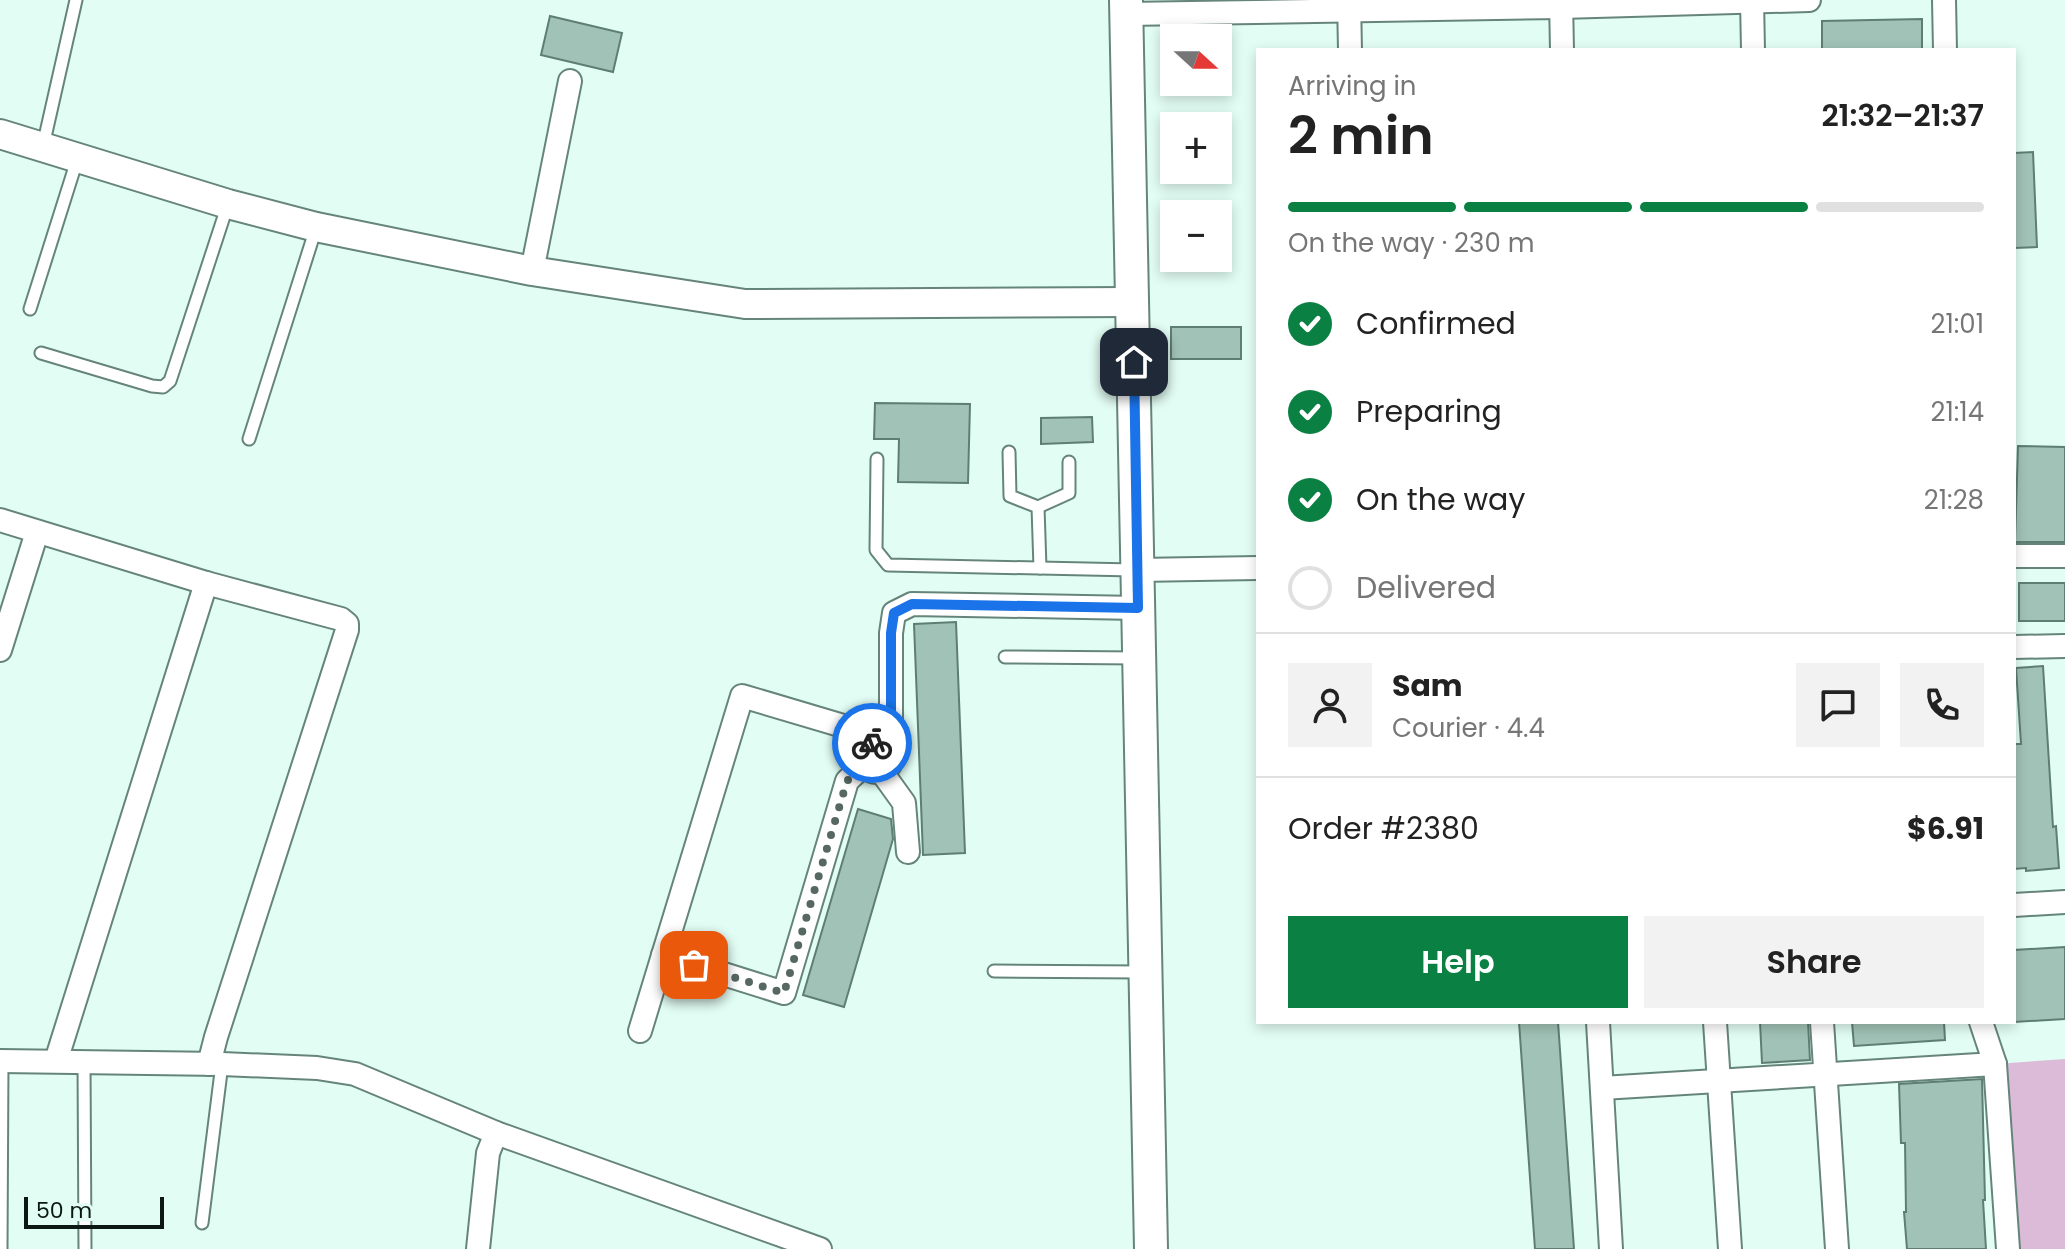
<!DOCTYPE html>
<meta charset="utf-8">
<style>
body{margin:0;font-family:Poppins,sans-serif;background:#f2f2f2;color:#222;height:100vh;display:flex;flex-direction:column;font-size:30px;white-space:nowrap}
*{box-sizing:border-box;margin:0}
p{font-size:26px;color:#767676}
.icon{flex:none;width:44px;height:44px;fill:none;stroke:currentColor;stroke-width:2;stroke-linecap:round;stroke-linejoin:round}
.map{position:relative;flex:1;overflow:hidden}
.details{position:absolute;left:1256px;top:48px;width:760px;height:976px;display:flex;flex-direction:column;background:#fff;border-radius:0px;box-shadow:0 4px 12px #0003}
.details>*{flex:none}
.needle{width:52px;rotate:111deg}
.controls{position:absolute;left:1160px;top:24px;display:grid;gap:16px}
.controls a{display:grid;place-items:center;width:72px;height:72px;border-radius:0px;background:#fff;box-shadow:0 4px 12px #0003;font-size:40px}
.scale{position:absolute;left:24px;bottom:20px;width:140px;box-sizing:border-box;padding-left:8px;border:4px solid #0c1814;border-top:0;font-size:22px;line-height:28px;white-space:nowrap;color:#0c1814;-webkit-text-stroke:6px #e2fdf4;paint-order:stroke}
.pin{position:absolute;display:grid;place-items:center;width:68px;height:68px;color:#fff;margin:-34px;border-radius:16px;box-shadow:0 4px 12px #0006}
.courier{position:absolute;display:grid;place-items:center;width:80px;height:80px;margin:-40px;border:6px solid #1a73e8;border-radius:50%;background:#fff;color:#222;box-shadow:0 2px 10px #0007}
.overview em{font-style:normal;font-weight:600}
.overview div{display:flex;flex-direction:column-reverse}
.overview{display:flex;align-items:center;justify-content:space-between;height:136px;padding:0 32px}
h1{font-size:52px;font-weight:600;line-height:60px}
.bar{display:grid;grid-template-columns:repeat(4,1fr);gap:12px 8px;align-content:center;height:96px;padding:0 32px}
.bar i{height:10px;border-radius:6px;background:#e0e0e0}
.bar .selected{background:#0b8043}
.bar p{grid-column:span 4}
.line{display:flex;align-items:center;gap:20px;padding:0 32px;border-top:2px solid #e0e0e0}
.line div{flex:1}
.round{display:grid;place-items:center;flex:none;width:84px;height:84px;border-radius:0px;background:#f2f2f2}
ol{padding:0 32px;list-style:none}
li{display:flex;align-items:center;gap:24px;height:88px}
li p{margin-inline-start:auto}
li .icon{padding:8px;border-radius:50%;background:#0b8043;color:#fff;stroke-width:4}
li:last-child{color:#767676}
li i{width:44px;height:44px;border:4px solid #e0e0e0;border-radius:50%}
.primary-button{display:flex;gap:16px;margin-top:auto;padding:16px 32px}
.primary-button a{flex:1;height:92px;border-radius:0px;background:#0b8043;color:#fff;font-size:32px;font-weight:600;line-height:92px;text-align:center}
.primary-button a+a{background:#f2f2f2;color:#222}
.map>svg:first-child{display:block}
.green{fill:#dcbbd8}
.building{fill:#a1c2b6;stroke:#5f7e73;stroke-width:2}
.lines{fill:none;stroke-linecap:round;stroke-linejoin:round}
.service-casing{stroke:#66857a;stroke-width:15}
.minor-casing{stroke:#66857a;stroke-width:26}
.tertiary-casing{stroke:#66857a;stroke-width:32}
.secondary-casing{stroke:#66857a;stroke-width:36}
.service{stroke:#fff;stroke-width:11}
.minor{stroke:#fff;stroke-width:22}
.tertiary{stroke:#fff;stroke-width:28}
.secondary{stroke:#fff;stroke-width:32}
.done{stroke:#576862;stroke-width:8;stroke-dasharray:0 14.4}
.route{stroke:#1a73e8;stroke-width:10}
</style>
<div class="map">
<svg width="2065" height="1249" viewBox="0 0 2065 1249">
<rect width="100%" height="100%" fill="#e2fdf4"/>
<polygon class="green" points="2065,1059 2065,1249 2008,1249 1995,1064"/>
<g class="building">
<polygon points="550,16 622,33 613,72 541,55"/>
<polygon points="1922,19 1922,50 1822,50 1822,21"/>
<polygon points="2033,152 2037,247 2014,248 2014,153"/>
<rect x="1171" y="327" width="70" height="32"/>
<polygon points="875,403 970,404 968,483 898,482 899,439 874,439"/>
<polygon points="1092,417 1093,442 1041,444 1041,418"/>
<polygon points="2018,446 2065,447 2065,542 2015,542"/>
<rect x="2019" y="583" width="46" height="38"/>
<polygon points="956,622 965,853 923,855 914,624"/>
<polygon points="2043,666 2053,827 2056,826 2059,868 2026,871 2026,868 2014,869 2014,744 2021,744 2016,668"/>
<polygon points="858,809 891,819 893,839 844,1007 803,995"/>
<polygon points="2065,947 2065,1019 2014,1022 2014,950"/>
<polygon points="1519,1022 1558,1022 1574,1249 1535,1249"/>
<polygon points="1760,1022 1808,1022 1810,1060 1762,1063"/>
<polygon points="1852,1022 1944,1022 1945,1040 1854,1046"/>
<polygon points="1982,1079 1985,1200 1983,1200 1986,1249 1907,1249 1904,1212 1906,1212 1905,1143 1901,1143 1899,1084"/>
</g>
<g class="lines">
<defs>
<g id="service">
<polyline points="43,146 76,0"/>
<polyline points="30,309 78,157"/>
<polyline points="41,353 152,386 163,387 170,381 228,204"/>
<polyline points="249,439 316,228"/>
<polyline points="1009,452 1010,496 1038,507 1040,568"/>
<polyline points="877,459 876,550 888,565 1134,570"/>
<polyline points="1038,507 1069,493 1069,462"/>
<polyline points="1005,657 1138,658"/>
<polyline points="994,971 1145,972"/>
<polyline points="84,1061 85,1249"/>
<polyline points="202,1223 222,1064"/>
<polyline points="1,1249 2,1061"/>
</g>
<g id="minor">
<polyline points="1349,0 1350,50"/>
<polyline points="1561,0 1562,50"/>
<polyline points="1752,0 1753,50"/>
<polyline points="1944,0 1945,50"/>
<polyline points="1126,14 1561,7 1809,0"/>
<polyline points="532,271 570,81"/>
<polyline points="0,520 206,583 341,619 347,624 347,630 216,1037 209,1064"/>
<polyline points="2014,556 2065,556"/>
<polyline points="1137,570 1258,568"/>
<polyline points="2014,647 2065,646"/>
<polyline points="0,650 37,532"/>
<circle cx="877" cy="757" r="15"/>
<polyline points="881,742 891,726 891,633 894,613 912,604 1138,608"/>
<polyline points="881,771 904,803 908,852"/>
<polyline points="2014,905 2065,902"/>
<polyline points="663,955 784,993 847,781 864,765"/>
<polyline points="1598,1022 1611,1249"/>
<polyline points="1715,1022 1730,1249"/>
<polyline points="1822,1022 1837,1249"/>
<polyline points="1981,1022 1995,1064 2008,1249"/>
<polyline points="640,1031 742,696 860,731 871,743"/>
<polyline points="0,1061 222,1064 317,1068 355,1074 496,1133 820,1249"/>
<polyline points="56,1061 206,583"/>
<polyline points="1602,1088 1995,1064"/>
<polyline points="478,1249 488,1153 496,1133"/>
</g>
<polyline id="tertiary" points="0,134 228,204 316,227 532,271 745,304 1133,302"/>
<polyline id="secondary" points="1126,0 1151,1249"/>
</defs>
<use href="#service" class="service-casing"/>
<use href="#minor" class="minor-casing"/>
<use href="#tertiary" class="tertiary-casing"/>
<use href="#secondary" class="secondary-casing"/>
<use href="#service" class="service"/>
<use href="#minor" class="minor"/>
<use href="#tertiary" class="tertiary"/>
<use href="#secondary" class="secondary"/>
</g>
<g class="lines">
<polyline class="done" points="694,965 784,993 847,781 864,765 862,753 867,746 872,743"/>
<polyline class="route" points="872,743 881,742 891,726 891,633 894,613 912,604 1138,608 1134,362"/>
</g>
</svg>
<div class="controls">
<a><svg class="needle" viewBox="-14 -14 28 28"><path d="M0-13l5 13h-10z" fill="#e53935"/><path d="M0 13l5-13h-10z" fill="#767676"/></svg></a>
<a>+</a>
<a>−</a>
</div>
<div class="scale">50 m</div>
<div class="pin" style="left:694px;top:965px;background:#ea580c"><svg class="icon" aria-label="bag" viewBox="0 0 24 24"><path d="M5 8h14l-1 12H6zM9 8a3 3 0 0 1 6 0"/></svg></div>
<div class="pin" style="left:1134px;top:362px;background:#1f2937"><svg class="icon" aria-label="home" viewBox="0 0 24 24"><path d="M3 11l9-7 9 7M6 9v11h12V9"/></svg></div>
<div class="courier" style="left:872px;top:743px"><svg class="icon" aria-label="bike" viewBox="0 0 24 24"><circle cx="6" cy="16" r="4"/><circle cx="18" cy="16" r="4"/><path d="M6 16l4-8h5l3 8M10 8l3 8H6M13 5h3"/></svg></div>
<section class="details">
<div class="overview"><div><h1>2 min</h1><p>Arriving in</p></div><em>21:32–21:37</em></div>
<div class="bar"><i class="selected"></i><i class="selected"></i><i class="selected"></i><i></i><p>On the way · 230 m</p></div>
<ol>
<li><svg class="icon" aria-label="check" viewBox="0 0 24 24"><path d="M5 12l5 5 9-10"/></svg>Confirmed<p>21:01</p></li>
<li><svg class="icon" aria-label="check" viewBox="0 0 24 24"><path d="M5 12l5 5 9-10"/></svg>Preparing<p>21:14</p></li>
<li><svg class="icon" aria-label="check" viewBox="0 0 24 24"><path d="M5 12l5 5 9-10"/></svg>On the way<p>21:28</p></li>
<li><i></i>Delivered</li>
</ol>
<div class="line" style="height:144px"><a class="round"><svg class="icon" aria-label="person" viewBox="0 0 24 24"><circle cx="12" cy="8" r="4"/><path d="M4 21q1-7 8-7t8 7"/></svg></a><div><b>Sam</b><p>Courier · 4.4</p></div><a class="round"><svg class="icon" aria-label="chat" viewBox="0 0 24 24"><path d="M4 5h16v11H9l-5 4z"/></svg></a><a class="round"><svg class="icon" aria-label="phone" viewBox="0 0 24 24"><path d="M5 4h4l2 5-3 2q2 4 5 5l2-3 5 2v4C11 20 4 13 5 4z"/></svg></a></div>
<div class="line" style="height:104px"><div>Order #2380</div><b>$6.91</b></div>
<div class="primary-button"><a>Help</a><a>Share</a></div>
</section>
</div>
